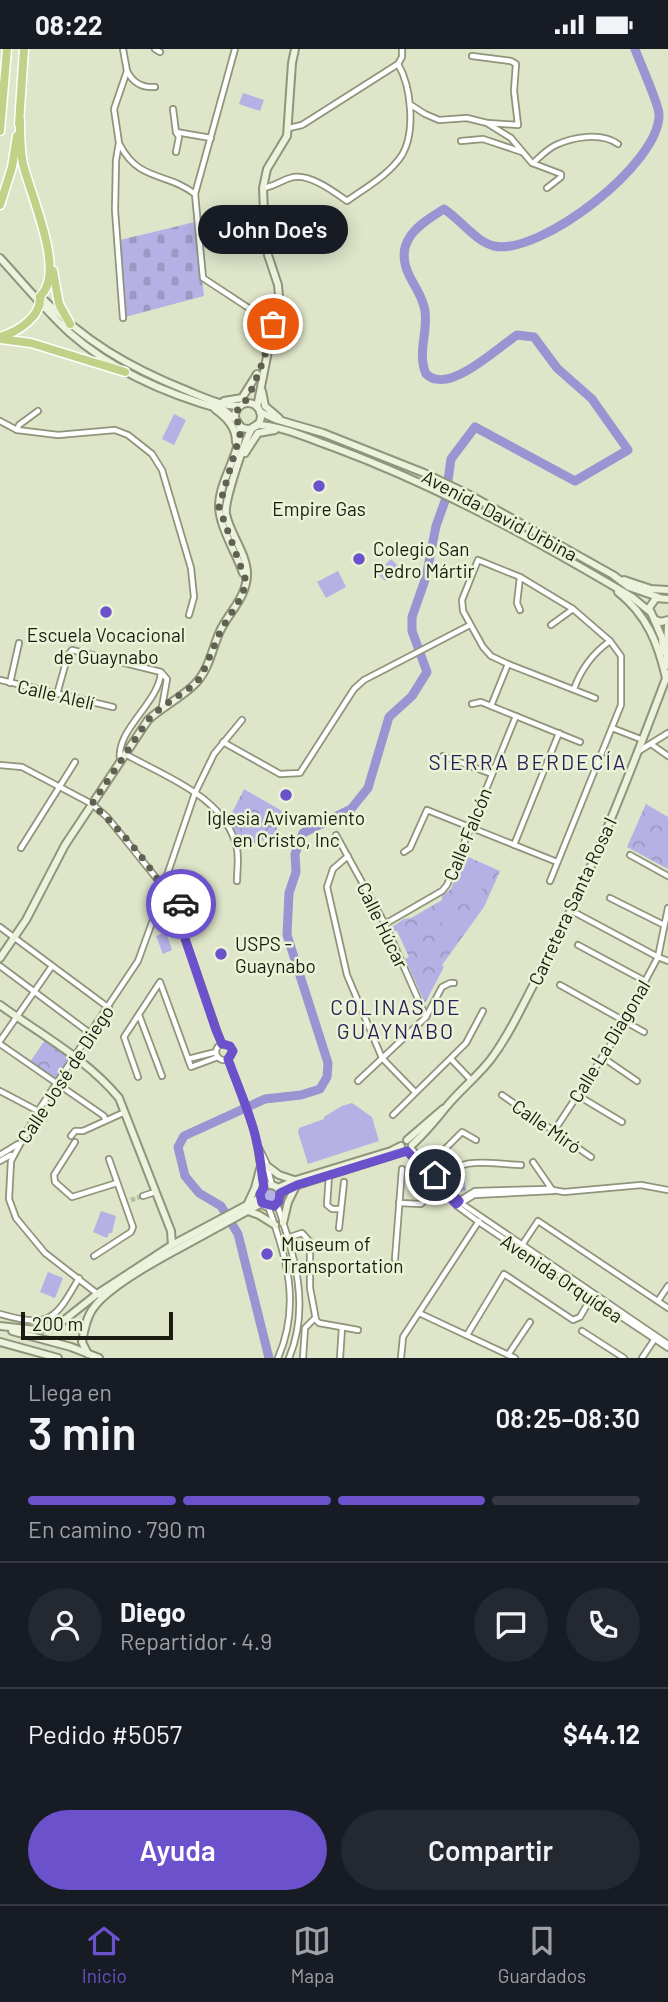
<!DOCTYPE html>
<html lang="es">
<meta charset="utf-8">
<style>
body{margin:0;font-family:Barlow,sans-serif;background:#242831;color:#f1f3f6;height:100vh;display:flex;flex-direction:column;font-size:26px;white-space:nowrap}
*{box-sizing:border-box;margin:0}
p{font-size:23px;color:#9ea1a6}
.icon{flex:none;width:38px;height:38px;fill:none;stroke:currentColor;stroke-width:2;stroke-linecap:round;stroke-linejoin:round}
.map{position:relative;height:1309px;overflow:hidden}
.drawer{display:flex;flex-direction:column;background:#171b24;flex:1}
.drawer>*{flex:none}
.scale{position:absolute;left:21px;bottom:18px;width:152px;box-sizing:border-box;padding-left:7px;border:4px solid #1a1c12;border-top:0;font-size:19px;line-height:24px;white-space:nowrap;color:#1a1c12;-webkit-text-stroke:5px #ebf3d6;paint-order:stroke}
.pin{position:absolute;display:grid;place-items:center;width:60px;height:60px;color:#fff;margin:-30px;border:4px solid #fff;border-radius:50%;box-shadow:0 2px 7px #0007}
.courier{position:absolute;display:grid;place-items:center;width:70px;height:70px;margin:-35px;border:5px solid #6b51cb;border-radius:50%;background:#fff;color:#222;box-shadow:0 2px 9px #0007}
.bubble{position:absolute;height:49px;border-radius:24px;background:#171b24;box-shadow:0 4px 18px #0003;font-size:23px;font-weight:600;line-height:49px;text-align:center}
.summary em{font-style:normal;font-weight:600}
.summary div{display:flex;flex-direction:column-reverse}
.summary{display:flex;align-items:center;justify-content:space-between;height:119px;padding:0 28px}
h1{font-size:46px;font-weight:600;line-height:52px}
.bar{display:grid;grid-template-columns:repeat(4,1fr);gap:10px 7px;align-content:center;height:84px;padding:0 28px}
.bar i{height:9px;border-radius:5px;background:#363941}
.bar .on{background:#6b51cb}
.bar p{grid-column:span 4}
.line{display:flex;align-items:center;gap:18px;padding:0 28px;border-top:2px solid #363941}
.line div{flex:1}
.round{display:grid;place-items:center;flex:none;width:74px;height:74px;border-radius:37px;background:#242831}
.button{display:flex;gap:14px;margin-top:auto;padding:14px 28px}
.button a{flex:1;height:80px;border-radius:42px;background:#6b51cb;color:#fff;font-size:28px;font-weight:600;line-height:80px;text-align:center}
.button a+a{background:#242831;color:#f1f3f6}
.status{display:flex;justify-content:space-between;align-items:center;height:49px;padding:0 35px;background:#171b24;direction:ltr}
.status svg{height:19px;fill:currentColor}
.tabs{display:flex;justify-content:space-around;align-items:center;height:98px;border-top:2px solid #363941;background:#171b24;font-size:19px;color:#9ea1a6}
.tabs a{display:grid;justify-items:center;gap:4px}
.tabs .on{color:#6b51cb}
.map>svg:first-child{display:block}
.grass{fill:url(#grass-tufts)}
.cemetery{fill:url(#cemetery-stones)}
.park{fill:url(#park-crowns)}
.pitch{fill:#b5b1e5}
.lines{fill:none;stroke-linecap:round;stroke-linejoin:round}
.river{stroke:#9a94d3;stroke-width:9}
.street-tunnel{stroke:#b7bda4;stroke-width:4.5;stroke-dasharray:4.5 2;stroke-linecap:butt}
.street-casing{stroke:#8e957b;stroke-width:8}
.secondary-casing{stroke:#8e957b;stroke-width:10}
.highway-casing{stroke:#fff;stroke-width:11}
.street{stroke:#fff;stroke-width:4.5}
.secondary{stroke:#ecf2db;stroke-width:6}
.highway{stroke:#c1d288;stroke-width:8}
.done{stroke:#5f6252;stroke-width:7;stroke-dasharray:0 12.6}
.route{stroke:#6b51cb;stroke-width:9}
.poi-dot{fill:#6b51cb;stroke:#ebf3d6;stroke-width:2.5}
.labels{text-anchor:middle;dominant-baseline:central;stroke-width:5;stroke-linejoin:round;paint-order:stroke}
.poi-label{font-size:19px;fill:#1a1c12;stroke:#ebf3d6}
.street-label{font-size:19px;fill:#1a1c12;stroke:#ebf3d6}
.neighbourhood-label{font-size:21px;letter-spacing:2px;fill:#2b1e59;stroke:#ebf3d6}
</style>
<div class="status"><b>08:22</b><svg viewBox="0 0 49 12"><path d="M0 12V9h3v3zM5 12V6h3v6zM10 12V3h3v9zM15 12V0h3v12zM26 1h20v11H26zM47 4h2v5h-2z"/></svg></div>
<div class="map">
<svg width="668" height="1309" viewBox="0 0 668 1309">
<defs>
<pattern id="grass-tufts" width="24" height="20" patternUnits="userSpaceOnUse" patternTransform="scale(1.75)"><rect width="24" height="20" fill="#b5b1e5"/><path d="M3 7l-1-3M5 7V3M7 7l1-3M15 17l-1-3M17 17v-4M19 17l1-3" fill="none" stroke="#9b98c3"/></pattern>
<pattern id="cemetery-stones" width="16" height="16" patternUnits="userSpaceOnUse" patternTransform="scale(1.75)"><rect width="16" height="16" fill="#b5b1e5"/><path d="M2 7V4a2 2 0 0 1 4 0v3zM10 15v-3a2 2 0 0 1 4 0v3z" fill="#9b98c3"/></pattern>
<pattern id="park-crowns" width="20" height="18" patternUnits="userSpaceOnUse" patternTransform="scale(1.75)"><rect width="20" height="18" fill="#b5b1e5"/><path d="M2 6a3 3 0 1 1 6 0M12 15a3 3 0 1 1 6 0" fill="none" stroke="#9b98c3"/></pattern>
</defs>
<rect width="100%" height="100%" fill="#dee5c9"/>
<circle class="grass" cx="270" cy="1147" r="9"/>
<polygon class="cemetery" points="195,173 204,247 125,268 120,191"/>
<g class="park">
<polygon points="244,740 282,762 274,789 242,797 229,770"/>
<polygon points="646,755 668,768 668,820 627,798"/>
<polygon points="464,806 500,822 484,858 442,916 444,918 425,954 405,910 409,908 397,882 394,882 392,878 404,870 411,869 442,851 442,847 451,840"/>
<polygon points="45,991 70,1009 56,1029 30,1013"/>
<polygon points="463,1116 466,1142 458,1143 444,1128"/>
</g>
<g class="pitch">
<polygon points="243,44 264,51 260,62 239,55"/>
<polygon points="174,365 186,371 174,396 162,390"/>
<polygon points="391,510 399,518 385,532 377,524"/>
<polygon points="338,522 346,538 326,549 317,533"/>
<polygon points="466,817 488,825 478,850 455,840 463,818"/>
<polygon points="459,862 465,873 448,883 441,872"/>
<polygon points="166,883 172,901 163,905 156,887"/>
<polygon points="352,1054 372,1068 379,1092 308,1115 298,1083 299,1079 324,1070 324,1068 342,1057"/>
<polygon points="101,1162 116,1167 112,1184 109,1184 107,1189 93,1183"/>
<polygon points="48,1223 63,1229 55,1249 40,1243"/>
</g>
<g class="lines">
<path class="river" d="M269,1309L238,1185L221,1157L199,1144L185,1127L178,1098L184,1087L265,1050L301,1046L320,1040L327,1028L328,1014L287,886L289,844L296,823L295,805L303,784L351,760L368,739L389,668L412,647L427,623L412,582V568L426,528L436,477L445,452L451,410L475,378L575,432L628,401L592,350L557,319L534,288L517,286C499,298 458,336 436,330C432,330 429,327 426,325C417,304 428,284 425,262C423,248 416,240 410,228C392,193 418,176 444,160C461,171 476,193 494,197C540,207 661,114 659,65C658,53 640,14 635,0"/>
<polyline class="street-tunnel" points="131,1151 143,1147"/>
<defs>
<g id="street">
<polyline points="155,0 160,3"/>
<polyline points="235,0 195,145 203,229 273,275"/>
<polyline points="472,7 511,12 516,15 514,42 518,76 488,74"/>
<path d="M127,22C133,34 142,39 155,38"/>
<polyline points="411,56 425,65 439,71 467,69 487,74 511,89 532,114 561,125 561,128 547,139"/>
<polyline points="173,60 176,83 179,88 176,103"/>
<polyline points="289,79 302,76 398,15 402,8 402,0"/>
<polyline points="176,83 211,89"/>
<polyline points="461,92 483,90 522,103"/>
<path d="M120,96C139,133 167,123 195,145"/>
<path d="M533,114C540,108 547,100 556,96C573,88 601,83 618,95"/>
<path d="M263,139C273,138 280,132 290,129C308,123 333,142 347,152C365,139 389,126 402,106C416,82 411,37 398,15"/>
<path d="M264,173L282,175C299,194 312,201 338,194L344,184"/>
<polyline points="123,269 115,161 116,111 119,94 114,60 127,22 123,0"/>
<polyline points="0,372 17,381 58,386 115,381 128,386 152,405 162,421 191,519 194,548 189,566"/>
<polyline points="17,381 19,376 38,362"/>
<polyline points="520,561 517,554 520,528"/>
<polyline points="551,576 573,560"/>
<polyline points="0,631 113,658"/>
<polyline points="10,634 19,594"/>
<path d="M574,640C581,620 593,604 610,592"/>
<polyline points="57,645 68,606 72,601 161,623 167,630 162,658"/>
<polyline points="472,655 481,653 580,693"/>
<polyline points="491,657 508,615"/>
<polyline points="612,679 643,691"/>
<polyline points="223,693 280,725 300,724 354,640 364,631 470,576"/>
<polyline points="651,695 668,707"/>
<polyline points="639,702 668,684"/>
<path d="M125,705C166,728 226,748 237,800C239,810 237,822 237,832"/>
<polyline points="443,707 492,725"/>
<path d="M120,711C116,680 158,655 161,624"/>
<polyline points="0,716 22,718 92,755 107,768 157,830 170,851"/>
<polyline points="336,786 385,875 426,968"/>
<polyline points="514,796 559,684"/>
<polyline points="21,799 75,713"/>
<polyline points="404,803 410,799 427,761 557,813"/>
<polyline points="630,806 668,827"/>
<polyline points="348,807 333,820 327,838 347,926 382,1009 415,1043"/>
<polyline points="550,832 621,656 621,607 610,592 573,560 520,528 478,511 462,551 463,562 483,598 491,607 508,615 595,649"/>
<polyline points="163,838 195,744 214,705 242,671"/>
<polyline points="610,849 664,876"/>
<circle cx="173" cy="859" r="8"/>
<polyline points="572,862 658,908 668,912"/>
<polyline points="177,866 222,995"/>
<polyline points="385,875 442,842 447,836 516,667"/>
<polyline points="0,878 109,959"/>
<polyline points="578,896 645,932"/>
<polyline points="0,917 91,985"/>
<polyline points="560,936 644,983"/>
<polyline points="139,966 162,1027"/>
<polyline points="0,992 52,917"/>
<circle cx="224" cy="1003" r="8"/>
<polyline points="0,995 104,1067 105,1070"/>
<polyline points="602,1008 637,1032"/>
<polyline points="188,1010 216,1003"/>
<polyline points="228,1010 254,1081 264,1138"/>
<polyline points="451,1010 471,1031"/>
<polyline points="138,1028 124,988 160,933 191,1018 218,1008"/>
<polyline points="358,1032 426,968 442,938 450,934 454,934"/>
<polyline points="0,1042 38,1062"/>
<polyline points="502,1046 591,1108"/>
<polyline points="577,1046 622,1073"/>
<polyline points="393,1066 466,994 483,962"/>
<polyline points="554,1082 613,992 658,908 668,859"/>
<polyline points="71,1087 75,1082 83,1082 125,1063"/>
<polyline points="75,1093 54,1126 55,1133 72,1148 117,1134"/>
<polyline points="259,1099 266,1113 272,1136"/>
<polyline points="411,1099 459,1152 475,1142 547,1140 564,1143 641,1136 668,1141"/>
<polyline points="407,1102 456,1155"/>
<polyline points="0,1106 18,1095"/>
<polyline points="0,1112 11,1106"/>
<polyline points="533,1113 553,1142"/>
<polyline points="449,1120 438,1107 462,1083 476,1091"/>
<polyline points="329,1126 327,1156 332,1160 341,1160"/>
<polyline points="435,1126 446,1115"/>
<path d="M439,1130C463,1106 489,1115 521,1116"/>
<polyline points="552,1142 474,1146 461,1154 668,1295"/>
<polyline points="143,1147 155,1143"/>
<polyline points="399,1154 421,1155 439,1137"/>
<path d="M277,1155C294,1206 311,1256 289,1309"/>
<path d="M268,1157C287,1209 301,1256 278,1309"/>
<polyline points="457,1157 483,1176 668,1299"/>
<polyline points="339,1179 344,1133"/>
<polyline points="287,1189 302,1184 310,1193 310,1239 316,1271 319,1274 358,1281"/>
<polyline points="520,1199 538,1172 668,1259"/>
<polyline points="94,1207 131,1183 133,1178 109,1110"/>
<polyline points="395,1210 402,1120"/>
<polyline points="99,1246 45,1204 16,1169 9,1150 11,1112 38,1062 138,912 154,868 165,861"/>
<polyline points="658,1252 668,1237"/>
<polyline points="419,1264 515,1309"/>
<path d="M0,1265C50,1279 55,1271 79,1229"/>
<polyline points="582,1282 624,1309"/>
<polyline points="467,1286 504,1225 573,1271 580,1268 591,1249"/>
<polyline points="508,1306 530,1273"/>
<polyline points="303,1309 305,1279 315,1269"/>
<polyline points="340,1309 342,1278"/>
<polyline points="401,1309 403,1288 479,1172"/>
<polyline points="642,1309 654,1291"/>
</g>
<g id="secondary">
<path d="M0,209C23,234 45,261 70,284C113,322 169,346 224,361L237,372"/>
<path d="M39,246C84,292 128,318 188,342C205,349 222,357 240,357"/>
<polyline points="262,342 265,357 279,369"/>
<polyline points="224,352 242,349 257,325"/>
<circle cx="248" cy="367" r="13"/>
<polyline points="257,358 279,247 278,236 268,206 265,189 263,139 267,120 287,87 292,14 295,0"/>
<path d="M215,360C227,369 236,378 236,393"/>
<polyline points="260,363 275,370 323,384 424,424 470,446 613,526 629,538 658,548"/>
<path d="M239,375C243,403 220,428 219,456C219,478 236,503 243,524"/>
<path d="M256,376C280,376 310,390 333,398C438,437 536,491 632,548L649,562"/>
<polyline points="245,404 258,384 275,381"/>
<polyline points="624,531 651,540 668,541"/>
<path d="M618,543C647,566 658,594 666,629"/>
<polyline points="668,550 656,549 649,559 654,570 661,573 668,571"/>
<polyline points="654,570 662,589 663,603"/>
<polyline points="666,617 668,577"/>
<path d="M0,909L26,871L65,796L148,671C162,658 181,649 195,635C209,621 212,600 220,582C229,563 247,548 247,525C247,505 230,485 226,465C224,453 245,389 253,378"/>
<path d="M0,956C40,985 87,1010 119,1049L171,1182L172,1196"/>
<polyline points="407,1091 443,1060"/>
<path d="M412,1096C425,1084 436,1071 447,1057C461,1040 478,1027 491,1010C510,985 523,955 538,927C590,829 629,727 668,624"/>
<polyline points="267,1117 279,1126 294,1131"/>
<circle cx="270" cy="1147" r="11"/>
<polyline points="278,1139 296,1131 391,1102 401,1097"/>
<polyline points="280,1144 297,1136 405,1102"/>
<polyline points="248,1154 255,1139 260,1120"/>
<polyline points="248,1162 259,1166 275,1176"/>
<polyline points="283,1174 288,1153 296,1137"/>
<polyline points="176,1201 262,1154"/>
<polyline points="0,1277 36,1281 58,1276 97,1245 172,1196 260,1149"/>
<polyline points="12,1282 71,1298 99,1309"/>
<polyline points="0,1293 58,1309"/>
<path d="M88,1305L82,1293C84,1282 86,1270 92,1261C105,1240 152,1214 174,1202"/>
</g>
<g id="highway">
<polyline points="19,75 24,0"/>
<polyline points="0,82 7,0"/>
<polyline points="0,156 12,118 17,87"/>
<polyline points="53,222 59,255 70,275"/>
<path d="M0,288C17,283 42,268 40,247C67,225 30,145 23,115C20,101 20,86 20,71"/>
<polyline points="0,290 31,294 125,323"/>
</g>
</defs>
<use href="#street" class="street-casing"/>
<use href="#secondary" class="secondary-casing"/>
<use href="#highway" class="highway-casing"/>
<use href="#street" class="street"/>
<use href="#secondary" class="secondary"/>
<use href="#highway" class="highway"/>
</g>
<g class="lines">
<path class="done" d="M181,855L176,851H170C151,816 121,781 92,755L148,671L162,658L194,636L201,628L221,581L242,547L246,532L219,458L240,386L236,364C239,357 246,353 249,346C260,323 268,299 273,275"/>
<path class="route" d="M181,855V862L177,866L216,981L222,995L230,997L233,1002L228,1010C238,1038 251,1065 257,1094C261,1109 261,1124 264,1138L260,1145L262,1154L274,1157L279,1152L280,1144L297,1136L407,1102L456,1155L459,1152L435,1126"/>
</g>
<g class="poi-dot">
<circle cx="319" cy="437" r="7"/>
<circle cx="359" cy="510" r="7"/>
<circle cx="106" cy="563" r="7"/>
<circle cx="286" cy="746" r="7"/>
<circle cx="221" cy="905" r="7"/>
<circle cx="267" cy="1205" r="7"/>
</g>
<g class="labels">
<g class="poi-label">
<text x="319" y="459">Empire Gas</text>
<text x="373" y="499" text-anchor="start">Colegio San<tspan x="373" dy="22">Pedro Mártir</tspan></text>
<text x="106" y="585">Escuela Vocacional<tspan x="106" dy="22">de Guaynabo</tspan></text>
<text x="286" y="768">Iglesia Avivamiento<tspan x="286" dy="22">en Cristo, Inc</tspan></text>
<text x="235" y="894" text-anchor="start">USPS -<tspan x="235" dy="22">Guaynabo</tspan></text>
<text x="281" y="1194" text-anchor="start">Museum of<tspan x="281" dy="22">Transportation</tspan></text>
</g>
<g class="street-label">
<text transform="translate(500 466) rotate(28)">Avenida David Urbina</text>
<text transform="translate(56 645) rotate(13)">Calle Alelí</text>
<text transform="translate(467 785) rotate(-68)">Calle Falcón</text>
<text transform="translate(572 852) rotate(-65)">Carretera Santa Rosa I</text>
<text transform="translate(383 876) rotate(64)">Calle Húcar</text>
<text transform="translate(609 992) rotate(-59)">Calle La Diagonal</text>
<text transform="translate(65 1025) rotate(-57)">Calle José de Diego</text>
<text transform="translate(547 1077) rotate(35)">Calle Miró</text>
<text transform="translate(562 1229) rotate(34)">Avenida Orquídea</text>
</g>
<g class="neighbourhood-label">
<text x="528" y="712">SIERRA BERDECÍA</text>
<text x="396" y="957">COLINAS DE<tspan x="396" dy="24">GUAYNABO</tspan></text>
</g>
</g>
</svg>
<div class="scale">200 m</div>
<div class="pin" style="left:273px;top:275px;background:#ea580c"><svg class="icon" aria-label="bag" viewBox="0 0 24 24"><path d="M5 8h14l-1 12H6zM9 8a3 3 0 0 1 6 0"/></svg></div>
<div class="pin" style="left:435px;top:1126px;background:#1f2937"><svg class="icon" aria-label="home" viewBox="0 0 24 24"><path d="M3 11l9-7 9 7M6 9v11h12V9"/></svg></div>
<div class="courier" style="left:181px;top:855px"><svg class="icon" aria-label="car" viewBox="0 0 24 24"><path d="M5 17H2v-5l4-1 3-4h7l3 4 3 1v5h-3M9 17h6M6 11h13"/><circle cx="7" cy="17" r="2"/><circle cx="17" cy="17" r="2"/></svg></div>
<div class="bubble" style="left:198px;top:156px;width:150px">John Doe's</div>
</div>
<section class="drawer">
<div class="summary"><div><h1>3 min</h1><p>Llega en</p></div><em>08:25–08:30</em></div>
<div class="bar"><i class="on"></i><i class="on"></i><i class="on"></i><i></i><p>En camino · 790 m</p></div>
<div class="line" style="height:126px"><a class="round"><svg class="icon" aria-label="person" viewBox="0 0 24 24"><circle cx="12" cy="8" r="4"/><path d="M4 21q1-7 8-7t8 7"/></svg></a><div><b>Diego</b><p>Repartidor · 4.9</p></div><a class="round"><svg class="icon" aria-label="chat" viewBox="0 0 24 24"><path d="M4 5h16v11H9l-5 4z"/></svg></a><a class="round"><svg class="icon" aria-label="phone" viewBox="0 0 24 24"><path d="M5 4h4l2 5-3 2q2 4 5 5l2-3 5 2v4C11 20 4 13 5 4z"/></svg></a></div>
<div class="line" style="height:91px"><div>Pedido #5057</div><b>$44.12</b></div>
<div class="button"><a>Ayuda</a><a>Compartir</a></div>
</section>
<nav class="tabs">
<a class="on"><svg class="icon" aria-label="home" viewBox="0 0 24 24"><path d="M3 11l9-7 9 7M6 9v11h12V9"/></svg>Inicio</a>
<a><svg class="icon" aria-label="map" viewBox="0 0 24 24"><path d="M3 6l6-2 6 2 6-2v14l-6 2-6-2-6 2zM9 4v14M15 6v14"/></svg>Mapa</a>
<a><svg class="icon" aria-label="saved" viewBox="0 0 24 24"><path d="M7 4h10v16l-5-4-5 4z"/></svg>Guardados</a>
</nav>
